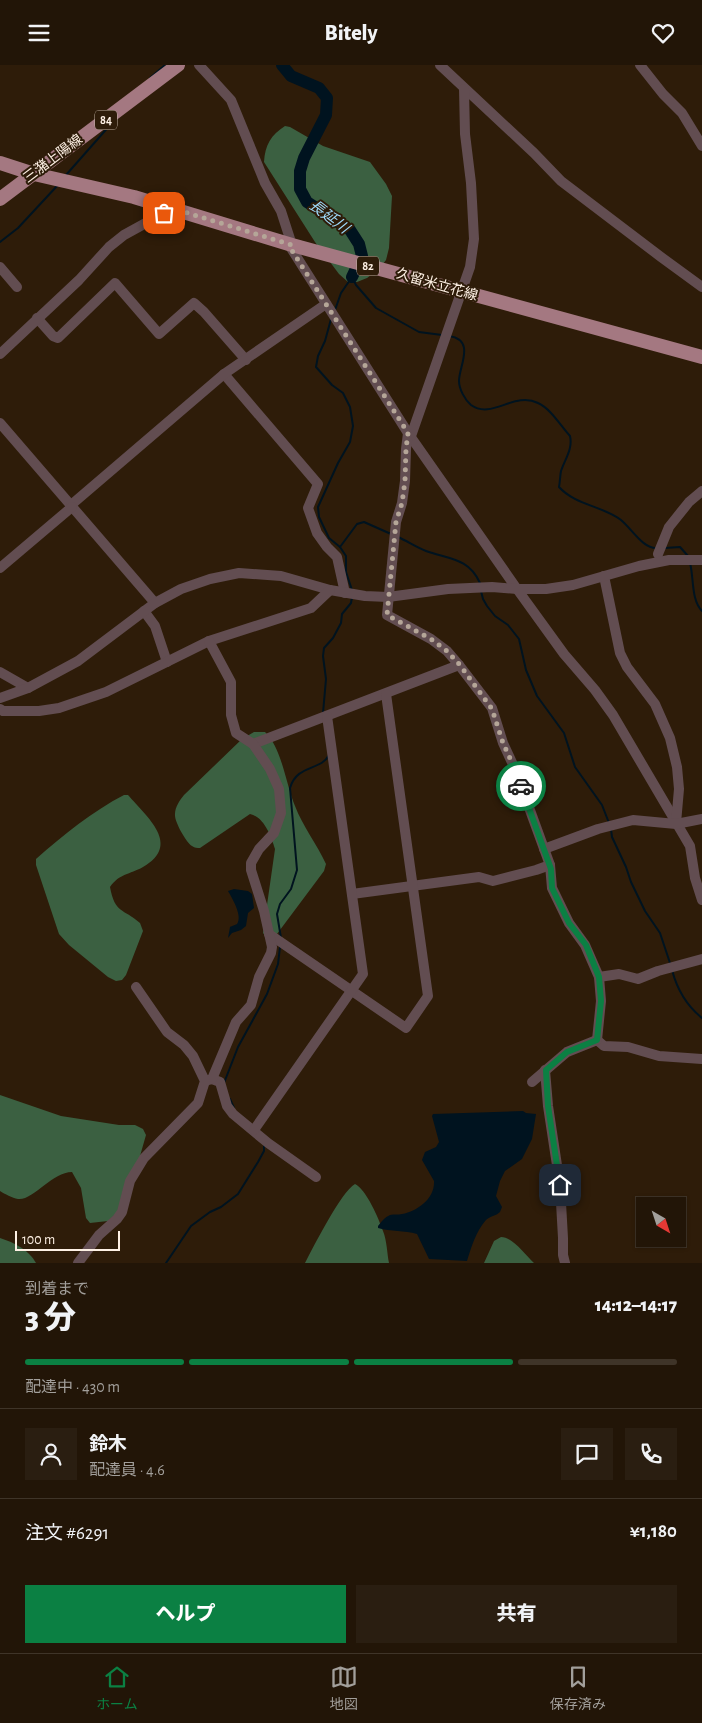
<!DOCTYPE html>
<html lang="ja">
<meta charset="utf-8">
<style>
body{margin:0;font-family:"Alegreya Sans","Noto Sans JP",sans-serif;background:#2a1e11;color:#f1f3f6;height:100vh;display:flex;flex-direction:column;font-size:19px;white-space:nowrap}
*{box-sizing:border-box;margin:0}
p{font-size:16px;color:#a29f9b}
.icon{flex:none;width:28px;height:28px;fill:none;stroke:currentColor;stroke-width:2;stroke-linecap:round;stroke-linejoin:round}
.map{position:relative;height:1198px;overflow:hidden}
.sheet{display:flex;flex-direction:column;background:#221507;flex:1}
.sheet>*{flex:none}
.needle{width:32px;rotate:141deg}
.fabs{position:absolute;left:636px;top:1132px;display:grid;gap:10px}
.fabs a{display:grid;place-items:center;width:50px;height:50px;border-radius:0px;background:#221507;box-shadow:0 1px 4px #0004,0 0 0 1px #3f3428;font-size:25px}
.scale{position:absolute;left:15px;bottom:12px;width:105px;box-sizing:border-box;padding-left:5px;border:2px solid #fef1e5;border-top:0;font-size:14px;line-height:18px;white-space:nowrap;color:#fef1e5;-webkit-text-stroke:4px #2e1c09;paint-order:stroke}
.pin{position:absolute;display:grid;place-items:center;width:42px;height:42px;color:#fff;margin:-21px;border-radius:10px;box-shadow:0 2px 8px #0006}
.courier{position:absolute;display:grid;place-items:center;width:50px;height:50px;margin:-25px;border:4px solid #0b8043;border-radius:50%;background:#fff;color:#222;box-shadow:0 1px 6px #0007}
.summary em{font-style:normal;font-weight:800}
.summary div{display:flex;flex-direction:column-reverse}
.summary{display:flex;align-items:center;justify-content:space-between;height:85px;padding:0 25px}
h1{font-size:32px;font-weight:800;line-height:38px}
.bar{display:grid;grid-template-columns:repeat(4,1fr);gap:8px 5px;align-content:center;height:60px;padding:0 25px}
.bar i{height:6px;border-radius:4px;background:#3f3428}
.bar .on{background:#0b8043}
.bar p{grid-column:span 4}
.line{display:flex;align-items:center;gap:12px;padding:0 25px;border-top:1px solid #3f3428}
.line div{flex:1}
.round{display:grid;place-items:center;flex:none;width:52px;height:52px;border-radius:0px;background:#2a1e11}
.button{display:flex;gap:10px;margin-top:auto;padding:10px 25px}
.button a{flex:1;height:58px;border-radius:0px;background:#0b8043;color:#fff;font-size:20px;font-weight:800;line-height:58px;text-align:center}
.button a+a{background:#2a1e11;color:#f1f3f6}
header{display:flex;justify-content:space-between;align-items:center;height:65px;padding:0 25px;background:#221507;font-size:22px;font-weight:800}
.tabs{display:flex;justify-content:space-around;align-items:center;height:70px;border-top:1px solid #3f3428;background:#221507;font-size:14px;color:#a29f9b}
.tabs a{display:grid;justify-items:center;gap:2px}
.tabs .on{color:#0b8043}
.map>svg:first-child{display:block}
.forest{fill:#3b6041}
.water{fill:#00131f}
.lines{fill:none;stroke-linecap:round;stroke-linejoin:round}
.stream{stroke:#00131f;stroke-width:2}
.river{stroke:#00131f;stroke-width:12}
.minor{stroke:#624d51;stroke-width:10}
.major{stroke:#a47881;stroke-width:14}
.done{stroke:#b5a698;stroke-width:5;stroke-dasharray:0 9}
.route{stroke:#0b8043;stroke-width:6}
.labels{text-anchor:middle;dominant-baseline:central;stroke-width:4;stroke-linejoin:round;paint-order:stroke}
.shield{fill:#2e1c09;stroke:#c0b1a3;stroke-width:1}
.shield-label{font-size:12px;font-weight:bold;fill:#fef1e5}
.street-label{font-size:14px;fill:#fef1e5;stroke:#2e1c09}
.water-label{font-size:15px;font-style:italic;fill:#9ed9fa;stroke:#2e1c09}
</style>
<header><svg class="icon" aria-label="menu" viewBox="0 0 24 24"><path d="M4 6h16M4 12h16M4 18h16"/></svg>Bitely<svg class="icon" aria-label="heart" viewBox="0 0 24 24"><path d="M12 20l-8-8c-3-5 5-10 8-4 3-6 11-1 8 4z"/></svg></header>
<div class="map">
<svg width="702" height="1198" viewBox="0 0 702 1198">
<rect width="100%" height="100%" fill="#2e1c09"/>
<g class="forest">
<path d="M285,61L290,62L323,81L370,97L386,119L392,131L389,183L386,195L379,204L367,213L357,217H348L339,209L315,177L264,97C265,80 271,70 285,61Z"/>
<path d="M254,667H265C282,683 286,720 295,741C303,762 317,779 326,799L324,806L274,873L266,872L263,868L275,784C271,771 264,752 250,749L200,783C197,783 195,783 192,781C186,777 174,756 175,749C175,742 180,735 184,730L242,674Z"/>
<path d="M124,730H128C147,752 182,780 143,802C129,810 120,808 110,822C115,849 123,843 140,858L143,866L126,910L122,915L116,916L108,912L69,880L59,869L36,800V794C63,770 93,746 124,730Z"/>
<path d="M0,1030L61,1051L119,1060H135L143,1064L146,1070L126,1140L108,1156L90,1158L86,1153L81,1123L72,1107C52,1107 33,1136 18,1134C12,1133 5,1129 0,1126Z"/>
<path d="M355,1119C366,1124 379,1154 383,1166C387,1176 387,1188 389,1198H305C314,1181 341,1127 355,1119Z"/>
<path d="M501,1172C513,1172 525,1190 534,1198H484L494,1176Z"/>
<path d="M0,1173C15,1178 28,1184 36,1198H0Z"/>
</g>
<g class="water">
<path d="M234,824L248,826L252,829L254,843L248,848L246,861L241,865L232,868L228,873L230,862C230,862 237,859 237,859C243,851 232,833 228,826Z"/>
<path d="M523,1046L526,1048L536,1049L532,1074L522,1094L505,1106L500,1116L496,1131L502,1142L500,1147C496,1151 490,1151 486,1155C476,1166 471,1183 467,1196L429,1194L417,1169C404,1165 391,1167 378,1163V1161C381,1157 385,1152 390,1150C394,1149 398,1150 402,1149C418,1146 435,1133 434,1116L422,1095L425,1087L436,1082L439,1077L432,1051L433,1049Z"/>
</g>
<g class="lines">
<g class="stream">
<polyline points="150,13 165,0"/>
<polyline points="66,110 111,59"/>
<polyline points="0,177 18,163 57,121"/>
<polyline points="352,212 356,220 376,243 419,267 442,270"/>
<polyline points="335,245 341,228 352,212"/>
<polyline points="331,254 325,276 318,291 316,302 332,320 343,328 350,342 353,361 350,377 338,398 318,442 319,452 329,473 340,482 346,491 346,507 352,525"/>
<path d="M449,271C476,275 459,301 459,316C459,324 465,335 471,340C492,355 514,326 538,338C551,344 560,360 570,371C573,384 565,394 561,406C560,411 560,417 559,422C575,440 603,441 621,455C632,464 643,484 657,483"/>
<path d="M398,472C407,476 416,482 426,486C449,494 469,493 480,518"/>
<polyline points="340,482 357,459 364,457 391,469"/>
<polyline points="665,483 680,482 688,491"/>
<path d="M690,498C694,513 691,535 702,546"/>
<polyline points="481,526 483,534 487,541 495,551 508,560 519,574 526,605 537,631 564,668 575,702 602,740 609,758"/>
<polyline points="323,648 326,614 323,591 324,583 333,573 341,558 342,549 351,538 352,532"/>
<polyline points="611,764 612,772 626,802 631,817 645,846 660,868 670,898"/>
<path d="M281,873L277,849L280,839L291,824L297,805L290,723C297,699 321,706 329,690"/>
<path d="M672,905C677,924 687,941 702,953"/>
<polyline points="224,1018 238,982 267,929 278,899 280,882"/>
<polyline points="230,1034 234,1043"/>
<polyline points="166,1198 191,1161 210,1147 221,1142 238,1129 258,1097 264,1086 264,1080"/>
</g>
<polyline class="river" points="282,0 291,11 319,23 327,33 326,50 304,93 300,106 300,124 307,137 350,165 359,179 362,191 352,212"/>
<g class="minor">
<polyline points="199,0 231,35 265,118 281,146 292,180 291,183 408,368 517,524 564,589 595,625 613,650 690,781 695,813 702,835"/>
<polyline points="440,0 534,88 561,116 661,192 702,222"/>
<polyline points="640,0 663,29 682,48 702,81"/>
<polyline points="0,202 17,222"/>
<polyline points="37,253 53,271 58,273 115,218 159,269 194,238 204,247 246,295"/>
<polyline points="0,289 79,215 109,182 124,170 164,148 168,142"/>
<polyline points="224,309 318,419 308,443 317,468 327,482 337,492 345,528"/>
<polyline points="0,358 155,538"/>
<polyline points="408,368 406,384 405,416 402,438 396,457 387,550 431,574 447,586 459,600 492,643 503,678 515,704 550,800 552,823 569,858 585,880 599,912 601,936 597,975"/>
<polyline points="411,371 470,202 474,174 471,118 465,69 464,24"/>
<polyline points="71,440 224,309 326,239"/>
<polyline points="658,489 669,462 689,437 702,426"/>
<polyline points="0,503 72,442"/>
<polyline points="604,511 620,588 627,602 655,639 670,673 677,702 679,724 676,758"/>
<polyline points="144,546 155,561 167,597"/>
<polyline points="0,607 28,623"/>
<polyline points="0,633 28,623 78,596 155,538 181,524 210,514 239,508 281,511 330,525 365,531 388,532 448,524 492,522 517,524 546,524 573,520 639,501 669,495 702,495"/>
<polyline points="0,644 3,646 39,646 59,643 106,627 209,576 311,543 330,525"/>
<polyline points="253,679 459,600"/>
<polyline points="544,784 598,764 633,755 676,759 702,754"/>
<polyline points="352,829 479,812 493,816 536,805 550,800"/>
<polyline points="269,869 406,963 428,931 386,629"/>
<polyline points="599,912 619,909 638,914 658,906 702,894"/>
<polyline points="597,975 604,981 628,982 659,991 702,994"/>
<polyline points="545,1005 548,1041 560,1120 563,1173 563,1190 565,1198"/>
<polyline points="212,1014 220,1017 227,1041 233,1049 268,1078 316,1112"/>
<polyline points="205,1016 212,1014 236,957 251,940 259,912 271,888 272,882 264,846 251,805 251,798 259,784 274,768 281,748 279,724 270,704 253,679 236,668 231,650 231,617 209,576"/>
<polyline points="532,1017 567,987 597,975"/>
<polyline points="254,1065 363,909 327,651"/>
<polyline points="78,1198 99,1170 117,1154 122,1147 130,1116 144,1093 198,1038 205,1016 193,991 184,980 167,967 136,922"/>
</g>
<g class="major">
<polyline points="0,98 34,109 134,132 292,180 702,292"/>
<polyline points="0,134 178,0"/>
</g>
</g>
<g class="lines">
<polyline class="done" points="164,148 168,142 292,180 291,184 408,368 406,384 405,416 402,438 396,457 387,550 431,574 447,586 460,600 492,644 503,678 515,704 521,721"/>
<polyline class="route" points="521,721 551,804 552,823 569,858 586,880 599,912 601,936 597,975 567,987 546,1005 548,1041 560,1120"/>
</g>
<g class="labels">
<g class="shield">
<rect x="95" y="45.5" width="22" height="19" rx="4"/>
<rect x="357" y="191.5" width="22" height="19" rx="4"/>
</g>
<g class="shield-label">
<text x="106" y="55">84</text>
<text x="368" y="201">82</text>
</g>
<g class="street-label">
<text transform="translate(53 94) rotate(-37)">三潴上陽線</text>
<text transform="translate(437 220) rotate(16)">久留米立花線</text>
</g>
<g class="water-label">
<text transform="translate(329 152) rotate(37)">長延川</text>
</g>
</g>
</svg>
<div class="fabs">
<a><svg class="needle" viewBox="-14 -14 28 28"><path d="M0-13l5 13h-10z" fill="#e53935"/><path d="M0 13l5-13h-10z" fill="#a29f9b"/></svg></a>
</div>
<div class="scale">100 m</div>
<div class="pin" style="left:164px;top:148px;background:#ea580c"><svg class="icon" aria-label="bag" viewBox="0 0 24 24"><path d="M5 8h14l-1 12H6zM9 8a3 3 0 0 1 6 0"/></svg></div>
<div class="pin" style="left:560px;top:1120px;background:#1f2937"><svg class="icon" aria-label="home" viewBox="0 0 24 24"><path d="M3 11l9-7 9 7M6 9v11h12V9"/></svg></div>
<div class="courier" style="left:521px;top:721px"><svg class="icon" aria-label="car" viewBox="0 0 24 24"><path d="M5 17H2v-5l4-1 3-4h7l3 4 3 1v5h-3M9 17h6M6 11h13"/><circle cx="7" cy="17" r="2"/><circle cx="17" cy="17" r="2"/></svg></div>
</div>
<section class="sheet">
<div class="summary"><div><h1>3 分</h1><p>到着まで</p></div><em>14:12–14:17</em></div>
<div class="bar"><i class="on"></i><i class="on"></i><i class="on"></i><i></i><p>配達中 · 430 m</p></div>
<div class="line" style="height:90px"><a class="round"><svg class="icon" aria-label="person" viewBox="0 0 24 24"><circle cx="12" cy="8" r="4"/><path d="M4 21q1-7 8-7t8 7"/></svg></a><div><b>鈴木</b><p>配達員 · 4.6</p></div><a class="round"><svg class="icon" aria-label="chat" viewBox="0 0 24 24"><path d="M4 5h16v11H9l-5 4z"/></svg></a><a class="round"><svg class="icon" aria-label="phone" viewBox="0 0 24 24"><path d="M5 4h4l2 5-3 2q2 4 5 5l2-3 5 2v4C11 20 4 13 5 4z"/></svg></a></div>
<div class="line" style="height:65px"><div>注文 #6291</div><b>¥1,180</b></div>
<div class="button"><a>ヘルプ</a><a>共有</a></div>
</section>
<nav class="tabs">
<a class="on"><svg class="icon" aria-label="home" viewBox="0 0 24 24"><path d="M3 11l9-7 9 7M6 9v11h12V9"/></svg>ホーム</a>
<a><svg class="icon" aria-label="map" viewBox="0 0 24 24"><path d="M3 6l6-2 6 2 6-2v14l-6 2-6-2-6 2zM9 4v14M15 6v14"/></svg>地図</a>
<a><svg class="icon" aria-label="saved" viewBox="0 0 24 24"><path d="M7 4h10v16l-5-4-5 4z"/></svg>保存済み</a>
</nav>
